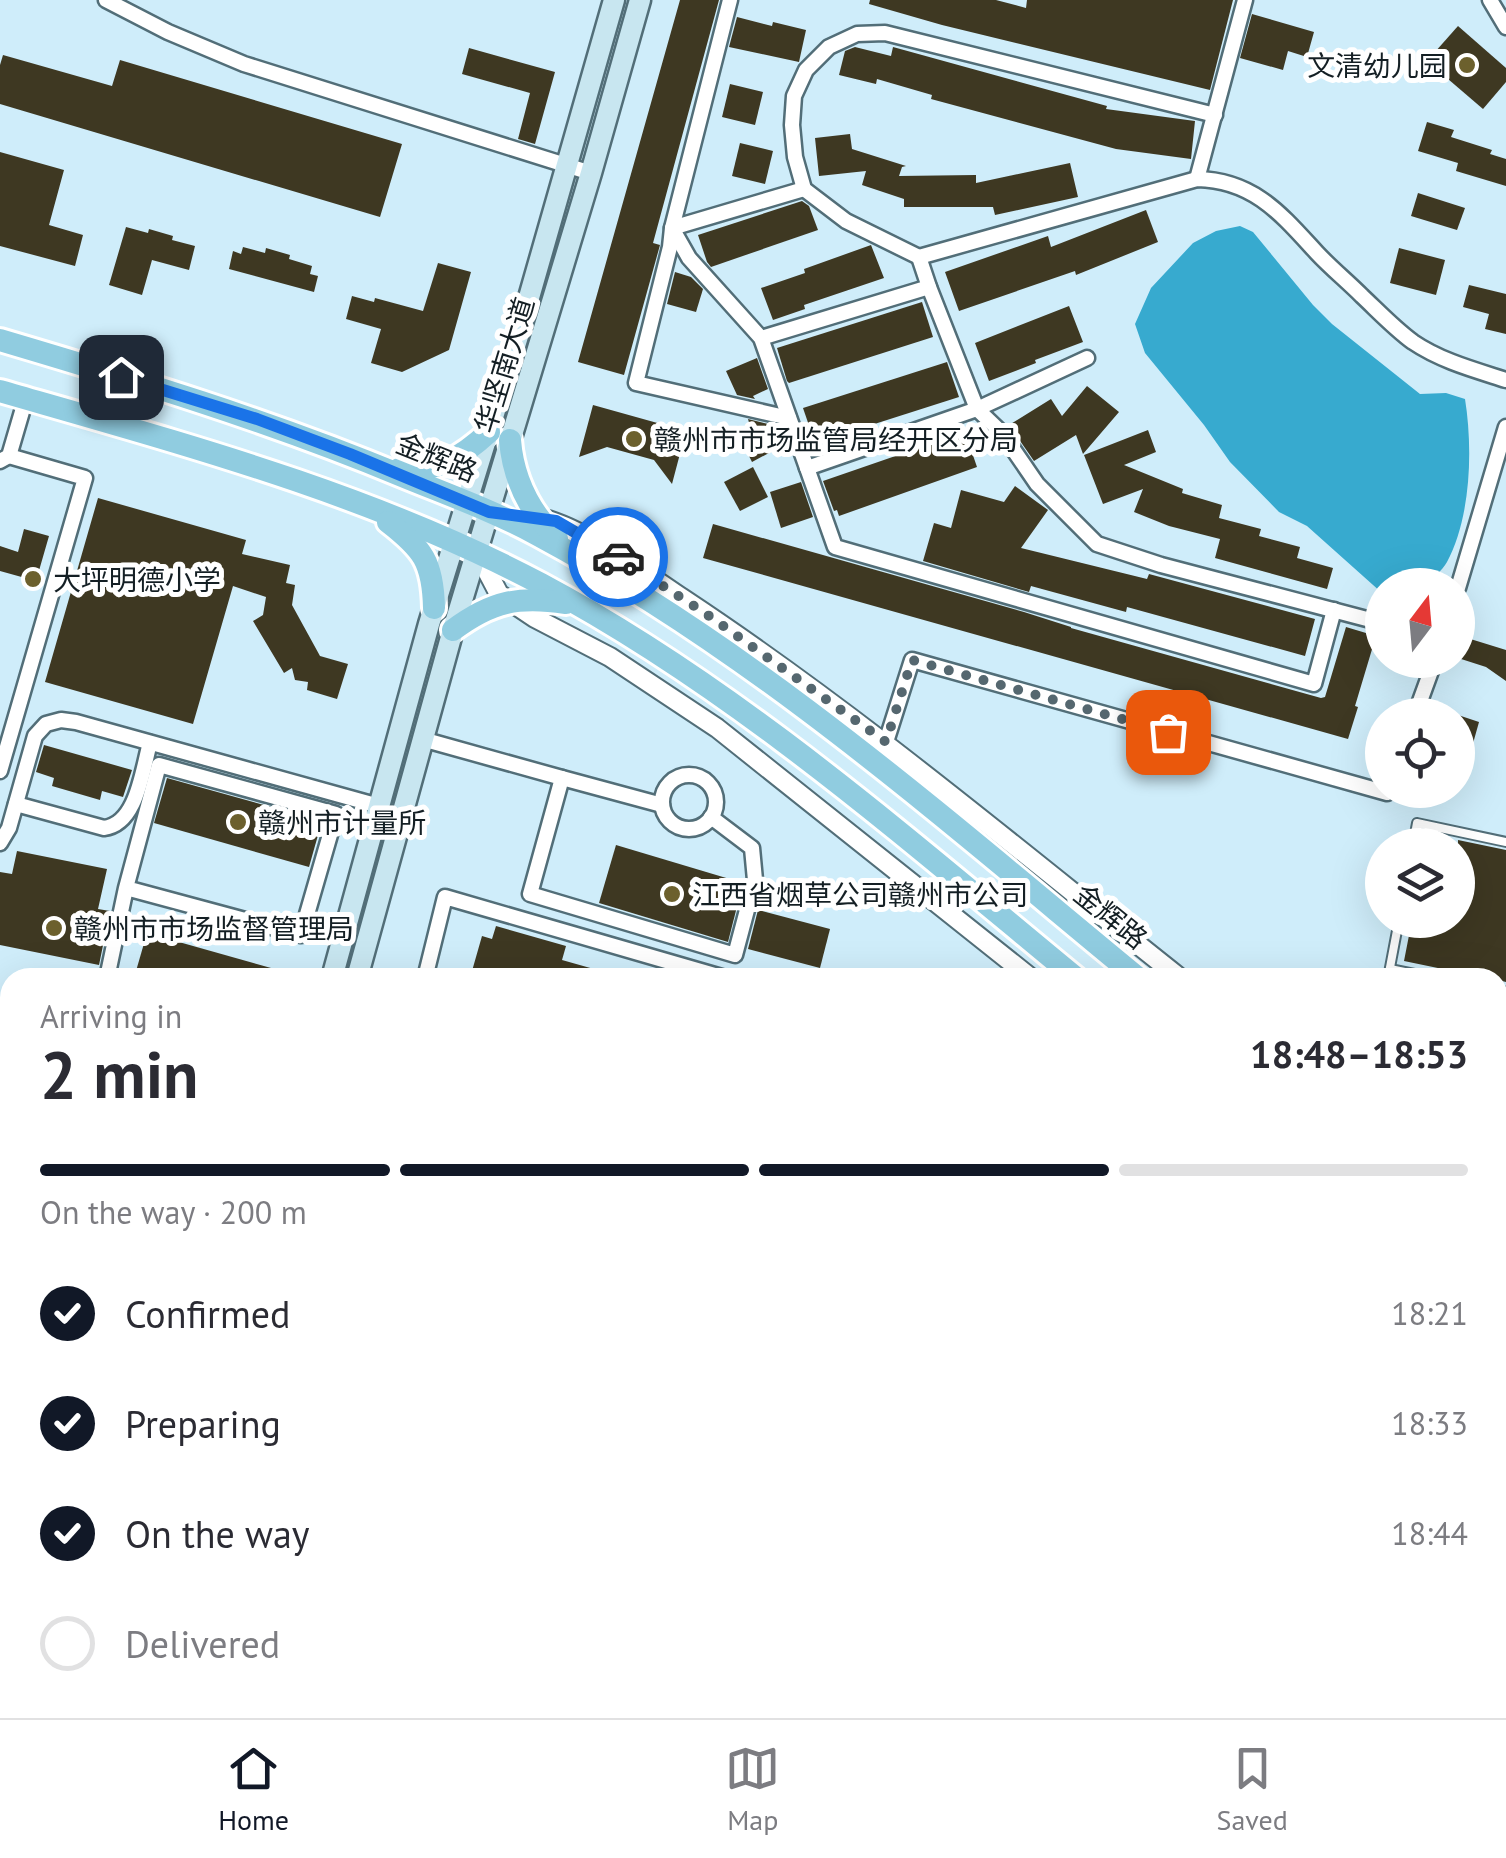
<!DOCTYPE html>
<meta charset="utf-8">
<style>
body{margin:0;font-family:"PT Sans","Noto Sans SC",sans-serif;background:#f7f7f7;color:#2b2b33;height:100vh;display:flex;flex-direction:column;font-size:38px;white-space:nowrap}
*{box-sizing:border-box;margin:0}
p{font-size:32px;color:#7c7c81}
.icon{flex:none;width:55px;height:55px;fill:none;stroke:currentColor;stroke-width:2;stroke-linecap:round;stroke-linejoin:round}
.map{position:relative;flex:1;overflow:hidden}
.side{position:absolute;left:0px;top:968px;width:1508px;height:752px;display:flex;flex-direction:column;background:#fff;border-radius:30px 30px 0 0;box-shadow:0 10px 40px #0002}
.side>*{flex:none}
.needle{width:65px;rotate:16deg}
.controls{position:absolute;left:1365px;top:568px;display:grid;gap:20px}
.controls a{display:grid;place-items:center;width:110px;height:110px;border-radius:50%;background:#fff;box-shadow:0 10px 40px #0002;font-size:50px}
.pin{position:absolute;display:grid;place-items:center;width:85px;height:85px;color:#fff;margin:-42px;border-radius:20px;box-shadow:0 5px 15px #0006}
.courier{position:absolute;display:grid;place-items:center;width:100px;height:100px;margin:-50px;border:8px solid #1a73e8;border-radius:50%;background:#fff;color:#222;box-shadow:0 2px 12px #0007}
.head em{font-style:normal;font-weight:600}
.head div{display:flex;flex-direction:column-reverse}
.head{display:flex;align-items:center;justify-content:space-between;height:170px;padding:0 40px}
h1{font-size:65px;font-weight:600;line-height:75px}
.bar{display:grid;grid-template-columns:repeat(4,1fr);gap:15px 10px;align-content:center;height:120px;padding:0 40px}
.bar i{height:12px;border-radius:8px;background:#e1e1e2}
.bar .on{background:#111827}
.bar p{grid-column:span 4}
ol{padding:0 40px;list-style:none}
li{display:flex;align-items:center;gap:30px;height:110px}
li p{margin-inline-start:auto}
li .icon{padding:10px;border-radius:50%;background:#111827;color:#fff;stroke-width:4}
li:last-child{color:#7c7c81}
li i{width:55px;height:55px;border:5px solid #e1e1e2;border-radius:50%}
.tabs{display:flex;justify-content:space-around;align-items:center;height:140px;border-top:2px solid #e1e1e2;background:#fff;font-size:28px;color:#7c7c81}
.tabs a{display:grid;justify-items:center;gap:5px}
.tabs .on{color:#111827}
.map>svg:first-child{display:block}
.water{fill:#37aacf}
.building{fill:#3e3822}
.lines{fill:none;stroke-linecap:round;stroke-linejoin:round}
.service-casing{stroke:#526e78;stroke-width:12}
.minor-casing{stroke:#526e78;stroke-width:19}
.tertiary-casing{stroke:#526e78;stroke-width:22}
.secondary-casing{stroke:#526e78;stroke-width:25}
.primary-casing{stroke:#fff;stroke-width:28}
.service{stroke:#fff;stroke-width:8}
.minor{stroke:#fff;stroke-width:14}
.tertiary{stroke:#fff;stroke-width:18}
.secondary{stroke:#c8e6f0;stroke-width:20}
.primary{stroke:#90cce0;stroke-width:22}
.done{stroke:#55676f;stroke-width:10;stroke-dasharray:0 18}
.route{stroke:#1a73e8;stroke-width:12}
.poi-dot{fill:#6c602d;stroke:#fff;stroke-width:4}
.labels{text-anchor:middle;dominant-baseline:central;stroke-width:10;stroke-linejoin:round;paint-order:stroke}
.poi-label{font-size:28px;fill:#141f24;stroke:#fff;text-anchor:start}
.street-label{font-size:28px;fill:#141f24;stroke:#fff}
</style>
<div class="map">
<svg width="1506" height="1718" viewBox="0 0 1506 1718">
<rect width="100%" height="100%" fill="#cfedfa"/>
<path class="water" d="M1240,226L1253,232L1313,305L1332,324L1420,394L1446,393L1465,399C1473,449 1471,517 1447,562C1442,571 1432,578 1425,585H1382V593L1307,526L1279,512L1230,462L1204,425L1145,353L1135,324L1151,288L1193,243L1216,231Z"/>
<g class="building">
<polygon points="680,0 719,0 653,243 660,245 624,375 578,362"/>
<polygon points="870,0 996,0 1026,8 1027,0 1233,0 1210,90 942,25 869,4"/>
<polygon points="1252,14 1314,32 1307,57 1288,51 1283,70 1240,58"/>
<polygon points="737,17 772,26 773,22 806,30 799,62 729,47"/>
<polygon points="1458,26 1506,68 1506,82 1483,109 1427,61"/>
<polygon points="855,47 891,56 893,47 1107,106 1106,109 1195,121 1191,159 1116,149 931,99 932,95 877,79 876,84 839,75 845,51"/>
<polygon points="469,48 555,72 535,144 518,139 530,93 462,74"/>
<polygon points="3,55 112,86 120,60 402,144 380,217 0,104 0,65"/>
<polygon points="730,84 763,92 755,125 722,117"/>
<polygon points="1427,122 1454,130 1451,137 1492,150 1490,154 1506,159 1506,186 1456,171 1458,163 1418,151"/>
<polygon points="850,134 852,149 906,166 902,167 899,176 976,175 976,183 1070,163 1078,197 995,215 993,207 904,207 904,199 862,185 866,171 819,176 815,138"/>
<polygon points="740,143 773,151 765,184 732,176"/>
<polygon points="0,152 64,170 49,225 83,235 75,266 0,246"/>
<polygon points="1418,193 1465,208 1457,230 1411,216"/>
<polygon points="802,201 809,206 818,230 711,267 707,262 698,235"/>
<polygon points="1146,210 1158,242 1076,275 1075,271 959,311 945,272 1048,236 1051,247"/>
<polygon points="126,227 148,233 149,229 173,236 172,240 195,246 189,270 152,260 142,295 109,285"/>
<polygon points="871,245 884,278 804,305 805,309 773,320 761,288 805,273 804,269"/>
<polygon points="243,247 265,253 266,248 290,255 289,259 312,266 310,274 318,276 314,292 229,269 233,251 241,254"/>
<polygon points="1399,248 1445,260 1436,295 1390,283"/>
<polygon points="438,263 471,272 449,350 402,372 371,363 381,329 346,319 352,296 374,302 375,298 423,311"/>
<polygon points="675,272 691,277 703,289 696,312 667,304"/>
<polygon points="1469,285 1506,294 1506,334 1485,329 1489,314 1463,307"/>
<polygon points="922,302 933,337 789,383 787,381 777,348"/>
<polygon points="1069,306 1083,342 1035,360 1036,363 989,381 975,343"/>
<polygon points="757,358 768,389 753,396 755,399 737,395 726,371"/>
<polygon points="947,362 959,397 815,443 803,408"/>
<polygon points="1087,386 1119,412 1083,454 1076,435 1034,461 1009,425 1051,399 1062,416"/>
<polygon points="593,405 686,431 672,484 654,460 607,447 579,457"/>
<polygon points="748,419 768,424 780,447 752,462 737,432 750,426"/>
<polygon points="1148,430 1156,452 1124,465 1183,489 1182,493 1222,505 1219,518 1261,529 1259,536 1300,547 1297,558 1333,568 1327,589 1215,558 1220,539 1169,526 1134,512 1143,489 1103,504 1084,455"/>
<polygon points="965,432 977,467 839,516 837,510 834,511 823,481"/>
<polygon points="753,467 768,497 740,511 724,482"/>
<polygon points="801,482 813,517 781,528 770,492"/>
<polygon points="1015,486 1048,510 1021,548 1147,579 1149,574 1315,619 1305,656 1127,607 1126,612 1031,586 1029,592 923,561 934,523 951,528 961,490 1004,502"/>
<polygon points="98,498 246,540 242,554 290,565 286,583 295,585 292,605 320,656 348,664 337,699 307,690 308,682 295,680 292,668 284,673 253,621 263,615 266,597 233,586 193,724 45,682"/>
<polygon points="713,524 1024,612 1071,627 1071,628 1321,698 1325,697 1346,627 1376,636 1355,706 1358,707 1348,739 703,558"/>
<polygon points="24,529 49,536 36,581 0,571 0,546 18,552"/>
<polygon points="1464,637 1506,650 1506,681 1486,667 1458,658"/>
<polygon points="1458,715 1479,722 1470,754 1458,751"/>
<polygon points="44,745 132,770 123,797 102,791 100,800 52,786 54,778 36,772"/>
<polygon points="167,778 322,821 309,867 154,823"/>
<polygon points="1458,840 1506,850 1506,982 1498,980 1498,978 1486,978 1404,961 1412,920 1458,920"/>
<polygon points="616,845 743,883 728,942 599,903"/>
<polygon points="17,851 107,869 98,909 110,911 99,965 0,945 0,872 12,874"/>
<polygon points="758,910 830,929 820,968 748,949"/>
<polygon points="496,926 566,946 562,960 608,973 608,978 470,978 482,936 492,939"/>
<polygon points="147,933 289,973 288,978 134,978"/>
</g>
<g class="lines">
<defs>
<g id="service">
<polyline points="1413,845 1417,823 1506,842"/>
<polyline points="1390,969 1434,978"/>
<polyline points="1388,978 1399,920"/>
<polyline points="1498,990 1506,992"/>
<polyline points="1498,1097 1506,1098"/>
<polyline points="1498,1445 1506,1447"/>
<polyline points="1498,1605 1506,1607"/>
<polyline points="1423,1710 1465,1718"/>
</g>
<g id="minor">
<polyline points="106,0 168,32 244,64 591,173"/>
<polyline points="730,0 672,228 670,247 636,383 789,418"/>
<polyline points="1490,0 1506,27"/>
<path d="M1215,115L885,33L857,34L829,47L806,70L794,96L792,125L795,157L804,189L846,221L919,257L1197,179C1254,180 1282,215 1317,253C1331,268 1347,281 1362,296C1378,311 1395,329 1413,342C1441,361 1475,370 1506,380"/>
<polyline points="1197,179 1245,0"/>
<polyline points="804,189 672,228 689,258 761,338 835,547 1314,684 1334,610"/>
<polyline points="919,257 929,287 977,409 1002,433 1037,484 1097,544 1161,565 1382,623"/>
<polyline points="761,338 929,287"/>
<polyline points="0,461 9,456 26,398"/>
<polyline points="807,468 977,409 1087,358"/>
<polyline points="1458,588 1506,427"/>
<polyline points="1415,715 1435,660"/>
<polyline points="422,739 562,778 530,894 735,955 755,880 752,848 711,817"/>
<polyline points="886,742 912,660 1387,793 1388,790"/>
<polyline points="0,771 85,478 9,456"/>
<circle cx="689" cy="802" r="27"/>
<polyline points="562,778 662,805"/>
<path d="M16,804L104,828C137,824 142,771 150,743"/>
<polyline points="0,843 9,828 35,736 46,724 61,720 76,722 379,806"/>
<polyline points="107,978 126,888 159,765 336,814 301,935 126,888"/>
<polyline points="425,978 445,897 725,978"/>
<polyline points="0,1149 10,1122"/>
<polyline points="0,1290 10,1293"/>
<polyline points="0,1372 10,1375"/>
<polyline points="0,1415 10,1418"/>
<polyline points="0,1524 10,1527"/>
<polyline points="0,1575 10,1578"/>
<polyline points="670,1718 672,1710"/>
</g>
<g id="tertiary">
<path d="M536,517C580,525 643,572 682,598C856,713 1016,848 1180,978"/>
<polyline points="477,552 499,594 535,618 610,657 717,728 1031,978"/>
<polyline points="0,1099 10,1101"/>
<polyline points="1498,1232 1506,1239"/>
<polyline points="1498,1352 1506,1359"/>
<polyline points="1070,1710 1099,1718"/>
<polyline points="140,1711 165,1718"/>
<polyline points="989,1718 991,1710"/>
</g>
<g id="secondary">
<polyline points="332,978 429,624 518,336 614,0"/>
<polyline points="357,978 453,630 591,173 640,0"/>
<polyline points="117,1718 119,1710"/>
<polyline points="138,1718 140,1710"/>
</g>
<g id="primary">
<path d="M0,340C135,380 270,421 400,475C446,494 494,511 538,535C758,653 946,820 1138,978"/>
<path d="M0,391C184,444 371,494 541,584C736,688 906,838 1076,978"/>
<path d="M510,440C513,479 529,511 557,539"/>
<path d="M399,469C436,474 463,456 489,432"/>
<path d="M388,522C423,549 433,562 434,608"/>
<path d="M453,630C492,601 518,596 566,603"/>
<polyline points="1498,1267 1506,1274"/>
<polyline points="1498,1315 1506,1322"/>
</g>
</defs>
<use href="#service" class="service-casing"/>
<use href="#minor" class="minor-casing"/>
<use href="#tertiary" class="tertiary-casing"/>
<use href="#secondary" class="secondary-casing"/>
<use href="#primary" class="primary-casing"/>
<use href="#service" class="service"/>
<use href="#minor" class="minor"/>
<use href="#tertiary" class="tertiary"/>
<use href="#secondary" class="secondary"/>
<use href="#primary" class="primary"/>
</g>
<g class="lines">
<polyline class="done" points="618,557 705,613 886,742 912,660 1168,732"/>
<polyline class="route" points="121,377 257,419 350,454 489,512 556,521 618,557"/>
</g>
<g class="poi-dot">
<circle cx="1467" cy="65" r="10"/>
<circle cx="634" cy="439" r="10"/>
<circle cx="33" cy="579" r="10"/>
<circle cx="238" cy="822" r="10"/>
<circle cx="672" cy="894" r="10"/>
<circle cx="54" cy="928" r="10"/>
</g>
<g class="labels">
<g class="poi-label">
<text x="1447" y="65" text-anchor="end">文清幼儿园</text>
<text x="654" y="439">赣州市市场监管局经开区分局</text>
<text x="53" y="579">大坪明德小学</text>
<text x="258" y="822">赣州市计量所</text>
<text x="692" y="894">江西省烟草公司赣州市公司</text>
<text x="74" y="928">赣州市市场监督管理局</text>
</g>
<g class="street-label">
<text transform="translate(504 365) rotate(-73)">华坚南大道</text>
<text transform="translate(437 457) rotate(22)">金辉路</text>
<text transform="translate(1111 916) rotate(39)">金辉路</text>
</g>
</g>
</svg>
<div class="controls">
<a><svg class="needle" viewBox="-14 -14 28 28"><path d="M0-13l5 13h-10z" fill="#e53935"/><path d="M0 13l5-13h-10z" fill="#7c7c81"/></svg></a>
<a><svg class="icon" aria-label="locate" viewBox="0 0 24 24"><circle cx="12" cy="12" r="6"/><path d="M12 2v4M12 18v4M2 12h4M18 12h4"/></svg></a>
<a><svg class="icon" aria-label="layers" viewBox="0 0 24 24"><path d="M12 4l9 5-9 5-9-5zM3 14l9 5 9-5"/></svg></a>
</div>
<div class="pin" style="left:1168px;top:732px;background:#ea580c"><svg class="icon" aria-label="bag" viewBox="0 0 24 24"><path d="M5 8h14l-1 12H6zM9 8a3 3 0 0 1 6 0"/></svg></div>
<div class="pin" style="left:121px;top:377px;background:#1f2937"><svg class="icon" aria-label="home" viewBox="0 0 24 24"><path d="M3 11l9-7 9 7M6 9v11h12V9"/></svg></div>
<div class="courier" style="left:618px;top:557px"><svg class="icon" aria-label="car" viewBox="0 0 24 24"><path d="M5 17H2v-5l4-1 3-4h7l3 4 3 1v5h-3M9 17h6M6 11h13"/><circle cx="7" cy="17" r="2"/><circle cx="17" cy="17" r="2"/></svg></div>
<section class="side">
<div class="head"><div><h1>2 min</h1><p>Arriving in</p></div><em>18:48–18:53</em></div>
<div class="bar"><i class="on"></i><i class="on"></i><i class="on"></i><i></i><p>On the way · 200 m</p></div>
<ol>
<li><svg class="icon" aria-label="check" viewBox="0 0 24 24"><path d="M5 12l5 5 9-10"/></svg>Confirmed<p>18:21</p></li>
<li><svg class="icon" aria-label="check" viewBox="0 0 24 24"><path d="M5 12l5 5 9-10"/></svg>Preparing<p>18:33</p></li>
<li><svg class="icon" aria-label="check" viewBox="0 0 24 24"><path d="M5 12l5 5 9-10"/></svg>On the way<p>18:44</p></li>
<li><i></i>Delivered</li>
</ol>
</section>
</div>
<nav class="tabs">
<a class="on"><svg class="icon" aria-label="home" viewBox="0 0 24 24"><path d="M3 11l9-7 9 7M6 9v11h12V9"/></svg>Home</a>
<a><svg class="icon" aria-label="map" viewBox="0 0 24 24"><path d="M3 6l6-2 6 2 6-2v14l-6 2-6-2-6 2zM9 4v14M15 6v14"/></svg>Map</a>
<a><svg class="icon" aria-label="saved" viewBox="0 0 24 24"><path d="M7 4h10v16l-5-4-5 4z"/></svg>Saved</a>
</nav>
